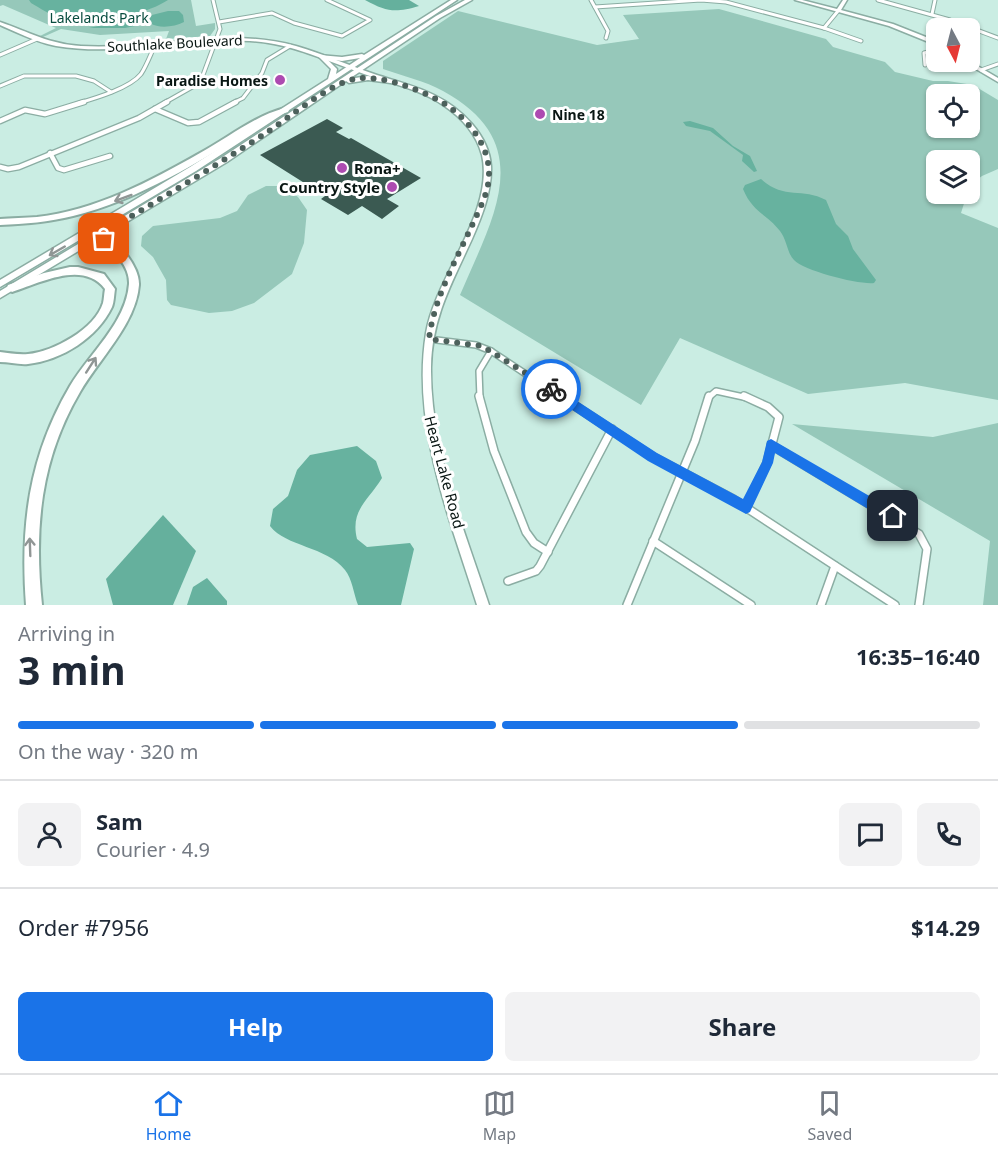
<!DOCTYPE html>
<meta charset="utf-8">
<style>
body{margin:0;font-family:"Noto Sans",sans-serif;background:#f2f2f3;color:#1f2937;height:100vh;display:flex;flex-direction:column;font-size:22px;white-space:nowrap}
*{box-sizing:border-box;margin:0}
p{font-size:20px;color:#747a83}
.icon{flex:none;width:33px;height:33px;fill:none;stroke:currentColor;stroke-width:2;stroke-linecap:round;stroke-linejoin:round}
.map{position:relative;height:605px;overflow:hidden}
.panel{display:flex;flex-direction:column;background:#fff;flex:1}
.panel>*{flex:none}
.needle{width:39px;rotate:173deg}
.fabs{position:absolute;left:926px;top:18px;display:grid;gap:12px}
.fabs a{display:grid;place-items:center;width:54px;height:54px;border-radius:9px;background:#fff;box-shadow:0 2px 4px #0004;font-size:30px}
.pin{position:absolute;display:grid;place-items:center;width:51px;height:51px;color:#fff;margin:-26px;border-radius:12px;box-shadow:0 3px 9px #0006}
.courier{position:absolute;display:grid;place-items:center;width:60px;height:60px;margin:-30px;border:4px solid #1a73e8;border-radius:50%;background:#fff;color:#222;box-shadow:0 2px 8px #0007}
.head em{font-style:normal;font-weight:700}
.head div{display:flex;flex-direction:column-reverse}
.head{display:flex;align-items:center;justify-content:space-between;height:102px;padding:0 18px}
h1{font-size:39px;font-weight:700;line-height:45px}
.bar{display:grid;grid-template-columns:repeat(4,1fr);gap:9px 6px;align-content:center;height:72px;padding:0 18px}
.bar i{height:8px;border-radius:4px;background:#e0e1e3}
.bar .on{background:#1a73e8}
.bar p{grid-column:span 4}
.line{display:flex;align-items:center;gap:15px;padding:0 18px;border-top:2px solid #e0e1e3}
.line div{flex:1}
.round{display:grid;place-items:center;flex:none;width:63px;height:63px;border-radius:9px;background:#f2f2f3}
.button{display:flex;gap:12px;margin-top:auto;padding:12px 18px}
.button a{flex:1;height:69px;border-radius:9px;background:#1a73e8;color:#fff;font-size:24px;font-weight:700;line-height:69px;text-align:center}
.button a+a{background:#f2f2f3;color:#1f2937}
.tab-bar{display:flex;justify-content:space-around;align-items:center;height:84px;border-top:2px solid #e0e1e3;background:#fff;font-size:16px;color:#747a83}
.tab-bar a{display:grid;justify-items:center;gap:3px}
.tab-bar .on{color:#1a73e8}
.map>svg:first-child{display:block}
.green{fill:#96c8ba;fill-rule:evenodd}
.forest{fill:#65b09d}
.water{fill:#67b29f}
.building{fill:#3b5a52}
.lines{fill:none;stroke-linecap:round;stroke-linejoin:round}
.street-far3-casing{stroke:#8bada3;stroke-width:5}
.street-far2-casing{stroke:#8bada3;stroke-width:7}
.street-far1-casing{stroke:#8bada3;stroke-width:8}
.street-casing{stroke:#8bada3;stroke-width:10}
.secondary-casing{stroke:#8bada3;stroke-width:3}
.primary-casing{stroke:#8bada3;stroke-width:3}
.highway-casing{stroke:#8bada3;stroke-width:4}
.street-far3{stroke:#fff;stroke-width:3}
.street-far2{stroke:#fff;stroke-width:4.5}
.street-far1{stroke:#fff;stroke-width:5}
.street{stroke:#fff;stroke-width:7}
.secondary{fill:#fff;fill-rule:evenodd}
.primary{fill:#fff;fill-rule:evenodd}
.highway{fill:#fff;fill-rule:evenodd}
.oneway{stroke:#909695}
.route{fill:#1a73e8}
.done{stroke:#4d615c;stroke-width:6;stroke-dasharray:0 10.8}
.poi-dot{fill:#ad4bb1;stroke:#fff;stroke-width:2}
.labels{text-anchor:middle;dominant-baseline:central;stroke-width:6;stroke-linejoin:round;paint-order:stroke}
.far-park-label{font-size:14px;fill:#094c3f;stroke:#fff}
.far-street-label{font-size:14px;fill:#091613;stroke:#fff}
.far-poi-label{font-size:14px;font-weight:bold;fill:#091613;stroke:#fff;text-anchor:end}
.poi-label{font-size:15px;font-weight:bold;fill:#091613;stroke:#fff;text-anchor:start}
.street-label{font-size:15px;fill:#091613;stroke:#fff}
</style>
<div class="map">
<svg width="998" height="605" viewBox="0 0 998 605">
<rect width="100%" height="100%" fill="#caede3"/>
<g class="green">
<polygon points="0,0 191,0 196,26 215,23 215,29 210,36 166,39 169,31 100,35 61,29 43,37 40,36 56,28 3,5 0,6"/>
<path d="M719,9L826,39L833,47L885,62L895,72L933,81H948L973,85L998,100V169L982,176L969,186V160H936V194H967L961,213L998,228V400L905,383L808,394L680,338L641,405L460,295C492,219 540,144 443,91C425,81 403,76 383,69V61L458,11L597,45L639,39L623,15ZM936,94H969V128H936Z"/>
<polygon points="266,186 284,186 298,197 307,210 304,243 292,274 254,303 232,311 209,313 171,305 167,300 166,280 153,257 141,246 142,236 153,226 220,218 237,211 248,195"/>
<polygon points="998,423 998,605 983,605 990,541 792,424 933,437"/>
</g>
<g class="forest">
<path d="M365,0H409L419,6C395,13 387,12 365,0Z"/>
<polygon points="163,515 196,551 173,605 113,605 106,579"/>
</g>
<g class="water">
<path d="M29,0H168C142,17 90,25 60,18C50,15 40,8 31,3Z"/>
<path d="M168,11H179L183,15L184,22C174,27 159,29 150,23L125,28H89L137,18H149L152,15Z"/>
<polygon points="690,121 713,128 733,146 750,156 757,171 754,172 742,161 743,155 710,131 686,126 683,122"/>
<path d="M761,179C784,200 802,187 826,200L836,224L848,236L853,249L876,280L874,283C860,285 804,271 794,260C787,253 787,240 780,231C766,213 753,213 743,189L745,185Z"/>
<path d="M357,446L376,461L382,478C368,501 350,510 357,539L367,547L410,543L414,549L401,605H358C354,595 352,578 345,570C326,546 286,547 270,526L273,509L288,496L297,470L310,455Z"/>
<polygon points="207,578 227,601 227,605 187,605 193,587"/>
</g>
<polygon class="building" points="327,119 343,128 336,132 349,139 351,138 421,178 387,199 399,206 382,219 362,206 348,215 321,199 325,196 260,155"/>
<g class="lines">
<defs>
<g id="street-far3">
<polyline points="591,0 608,31 606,38"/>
<polyline points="878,0 950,20 998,38"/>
<polyline points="595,7 701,0 726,2 824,28 861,41"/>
<polyline points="932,14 935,0"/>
<polyline points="219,22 272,13 294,23 342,36 370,20 327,0"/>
<polyline points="824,28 838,11"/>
<polyline points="0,55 37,39"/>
<polyline points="925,65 924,53 936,50"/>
<polyline points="981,70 998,64"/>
<polyline points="0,86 24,76 76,76 94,81 111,92"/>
<path d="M79,103C96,98 130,88 141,74C147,65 151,53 156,43"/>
<polyline points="164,103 194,86 203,75 220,29 213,0"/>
<polyline points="233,103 243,98 262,73 267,60 290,46"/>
</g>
<g id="street-far2">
<polyline points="155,109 188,123 199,122 236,102"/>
<polyline points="0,121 25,110 45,114 84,102"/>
<polyline points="50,153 58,168 64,170 110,156"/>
<polyline points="0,167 8,169 19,167 139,118 167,102"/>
</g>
<g id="street-far1">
<polyline points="429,339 476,345 491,351 562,398"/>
<polyline points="480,398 479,371 491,351"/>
<polyline points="708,398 716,391 748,398"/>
</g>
<g id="street">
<polyline points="479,396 494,451 526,532 534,543 548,552"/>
<polyline points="560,396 653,457 733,499 895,605"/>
<polyline points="744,396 768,407 779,417 767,463 746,507"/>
<polyline points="771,445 919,534 927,549 919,605"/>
<polyline points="653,541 751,605"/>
<polyline points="508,581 536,571 540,566 612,429"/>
<polyline points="627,605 695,441 709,396"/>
<polyline points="821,605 835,566"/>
</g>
<g id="secondary">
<polygon points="795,0 802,0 837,9 843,0 847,0 841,10 893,24 936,41 936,45 889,26"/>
<path d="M0,22C29,32 49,44 81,46C155,50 223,26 296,46C324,54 350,66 377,75C396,81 416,86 434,95C461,108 489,135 491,166C492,191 482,216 472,239C452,283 432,317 431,367C430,449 464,528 489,605H477C450,519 411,425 426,333C435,277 495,212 482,155C476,133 461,117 443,105C420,89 391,84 364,74C327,61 290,43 250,41C185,37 121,57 56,46C36,42 18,33 0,25Z"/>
<polygon points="969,61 998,78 998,82 964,62"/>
</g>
<g id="primary">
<path d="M451,0H457L196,171L0,287V280L190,167L328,79L331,69L319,57V55L342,57L362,54L364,55ZM360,58L336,74L337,69L327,59L342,61Z"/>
<polygon points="465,0 472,0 440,18 349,79 368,76 398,82 398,84 368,80 349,83 346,81 227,162 0,298 0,291 221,158 436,16"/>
</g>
<g id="highway">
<path d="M285,108L289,110L288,112L272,117C209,155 146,198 73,216C49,222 25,224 0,225V219C12,218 25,218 37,217C96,210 149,182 200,153C228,138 254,116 285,108Z"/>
<path d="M93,226C111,233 140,264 139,285C136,324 99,359 80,392C40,460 34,529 42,605H26C20,525 29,456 70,386C89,354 126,323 129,284C130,261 105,245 90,231L88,229Z"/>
<path d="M70,267H78L104,274L115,289C114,295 114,302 112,307C97,338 62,360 28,364C19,365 9,362 0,362V352C9,353 19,355 28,354C53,352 95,329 103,303C104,299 104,294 105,289C83,260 40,283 12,292L7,288L8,285L44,273Z"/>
</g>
</defs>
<use href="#street-far3" class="street-far3-casing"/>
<use href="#street-far2" class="street-far2-casing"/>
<use href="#street-far1" class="street-far1-casing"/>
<use href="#street" class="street-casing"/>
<use href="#secondary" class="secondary-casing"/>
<use href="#primary" class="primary-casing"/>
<use href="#highway" class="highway-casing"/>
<use href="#street-far3" class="street-far3"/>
<use href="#street-far2" class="street-far2"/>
<use href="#street-far1" class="street-far1"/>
<use href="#street" class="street"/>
<use href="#secondary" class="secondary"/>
<use href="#primary" class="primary"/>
<use href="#highway" class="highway"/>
</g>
<defs><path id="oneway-shaft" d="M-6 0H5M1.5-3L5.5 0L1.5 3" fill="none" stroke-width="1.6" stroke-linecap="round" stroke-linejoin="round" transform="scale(1.5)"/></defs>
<g class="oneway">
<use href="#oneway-shaft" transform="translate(123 198) rotate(160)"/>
<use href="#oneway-shaft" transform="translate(57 251) rotate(150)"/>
<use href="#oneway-shaft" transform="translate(91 365) rotate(-57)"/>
<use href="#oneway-shaft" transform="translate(30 547) rotate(-92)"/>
</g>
<polygon class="route" points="551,384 657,453 743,499 762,462 767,441 771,439 897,512 899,516 897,521 893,523 888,521 775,453 773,463 750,512 746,514 648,461 547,393 546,389"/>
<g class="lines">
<path class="done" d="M104,239L100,235C155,202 211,169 266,133C290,117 328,85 354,79C381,73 431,93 452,109C472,125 489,147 489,174C489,191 481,206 474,221C457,259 434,297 429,339L482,346L551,389"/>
</g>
<g class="poi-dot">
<circle cx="280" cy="80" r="6"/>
<circle cx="540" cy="114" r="6"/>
<circle cx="342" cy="168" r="6"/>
<circle cx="392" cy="187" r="6"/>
</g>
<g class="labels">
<g class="far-park-label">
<text x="99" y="17">Lakelands Park</text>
</g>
<g class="far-street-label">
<text transform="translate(175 43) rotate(-3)">Southlake Boulevard</text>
</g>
<g class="far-poi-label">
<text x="268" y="80">Paradise Homes</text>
<text x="552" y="114" text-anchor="start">Nine 18</text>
</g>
<g class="poi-label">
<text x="354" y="168">Rona+</text>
<text x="380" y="187" text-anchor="end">Country Style</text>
</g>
<g class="street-label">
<text transform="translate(445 472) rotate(75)">Heart Lake Road</text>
</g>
</g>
</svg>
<div class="fabs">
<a><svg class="needle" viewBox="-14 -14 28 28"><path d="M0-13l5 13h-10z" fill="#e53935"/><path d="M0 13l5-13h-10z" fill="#747a83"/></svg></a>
<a><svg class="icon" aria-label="locate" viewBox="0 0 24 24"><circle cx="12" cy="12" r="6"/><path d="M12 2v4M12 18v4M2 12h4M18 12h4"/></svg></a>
<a><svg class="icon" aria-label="layers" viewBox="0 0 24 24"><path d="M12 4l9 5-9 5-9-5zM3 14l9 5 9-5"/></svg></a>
</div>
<div class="pin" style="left:104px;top:239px;background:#ea580c"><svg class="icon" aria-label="bag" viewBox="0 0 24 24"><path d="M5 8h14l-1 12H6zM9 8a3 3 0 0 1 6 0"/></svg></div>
<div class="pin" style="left:893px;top:516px;background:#1f2937"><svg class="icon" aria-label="home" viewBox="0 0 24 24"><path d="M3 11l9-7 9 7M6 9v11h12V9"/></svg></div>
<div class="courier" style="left:551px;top:389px"><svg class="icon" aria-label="bike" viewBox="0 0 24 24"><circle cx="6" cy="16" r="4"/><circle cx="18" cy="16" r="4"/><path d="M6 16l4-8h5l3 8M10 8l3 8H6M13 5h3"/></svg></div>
</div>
<section class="panel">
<div class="head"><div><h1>3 min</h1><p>Arriving in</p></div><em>16:35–16:40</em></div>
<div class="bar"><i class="on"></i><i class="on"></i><i class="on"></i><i></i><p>On the way · 320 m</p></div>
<div class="line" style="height:108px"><a class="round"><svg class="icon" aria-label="person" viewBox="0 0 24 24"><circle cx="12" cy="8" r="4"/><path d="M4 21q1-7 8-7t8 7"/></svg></a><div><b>Sam</b><p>Courier · 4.9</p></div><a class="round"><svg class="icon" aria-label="chat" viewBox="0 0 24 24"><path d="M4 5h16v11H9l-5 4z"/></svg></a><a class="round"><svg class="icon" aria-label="phone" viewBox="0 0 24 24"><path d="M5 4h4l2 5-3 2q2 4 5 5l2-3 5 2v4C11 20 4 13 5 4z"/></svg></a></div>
<div class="line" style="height:78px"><div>Order #7956</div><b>$14.29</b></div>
<div class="button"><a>Help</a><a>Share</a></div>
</section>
<nav class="tab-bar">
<a class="on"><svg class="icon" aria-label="home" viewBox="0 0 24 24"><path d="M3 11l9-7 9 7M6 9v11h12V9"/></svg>Home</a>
<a><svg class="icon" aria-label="map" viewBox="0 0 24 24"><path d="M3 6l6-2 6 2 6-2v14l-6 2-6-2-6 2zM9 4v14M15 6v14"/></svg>Map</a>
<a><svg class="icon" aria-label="saved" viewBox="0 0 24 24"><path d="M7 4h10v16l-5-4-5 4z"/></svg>Saved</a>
</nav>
